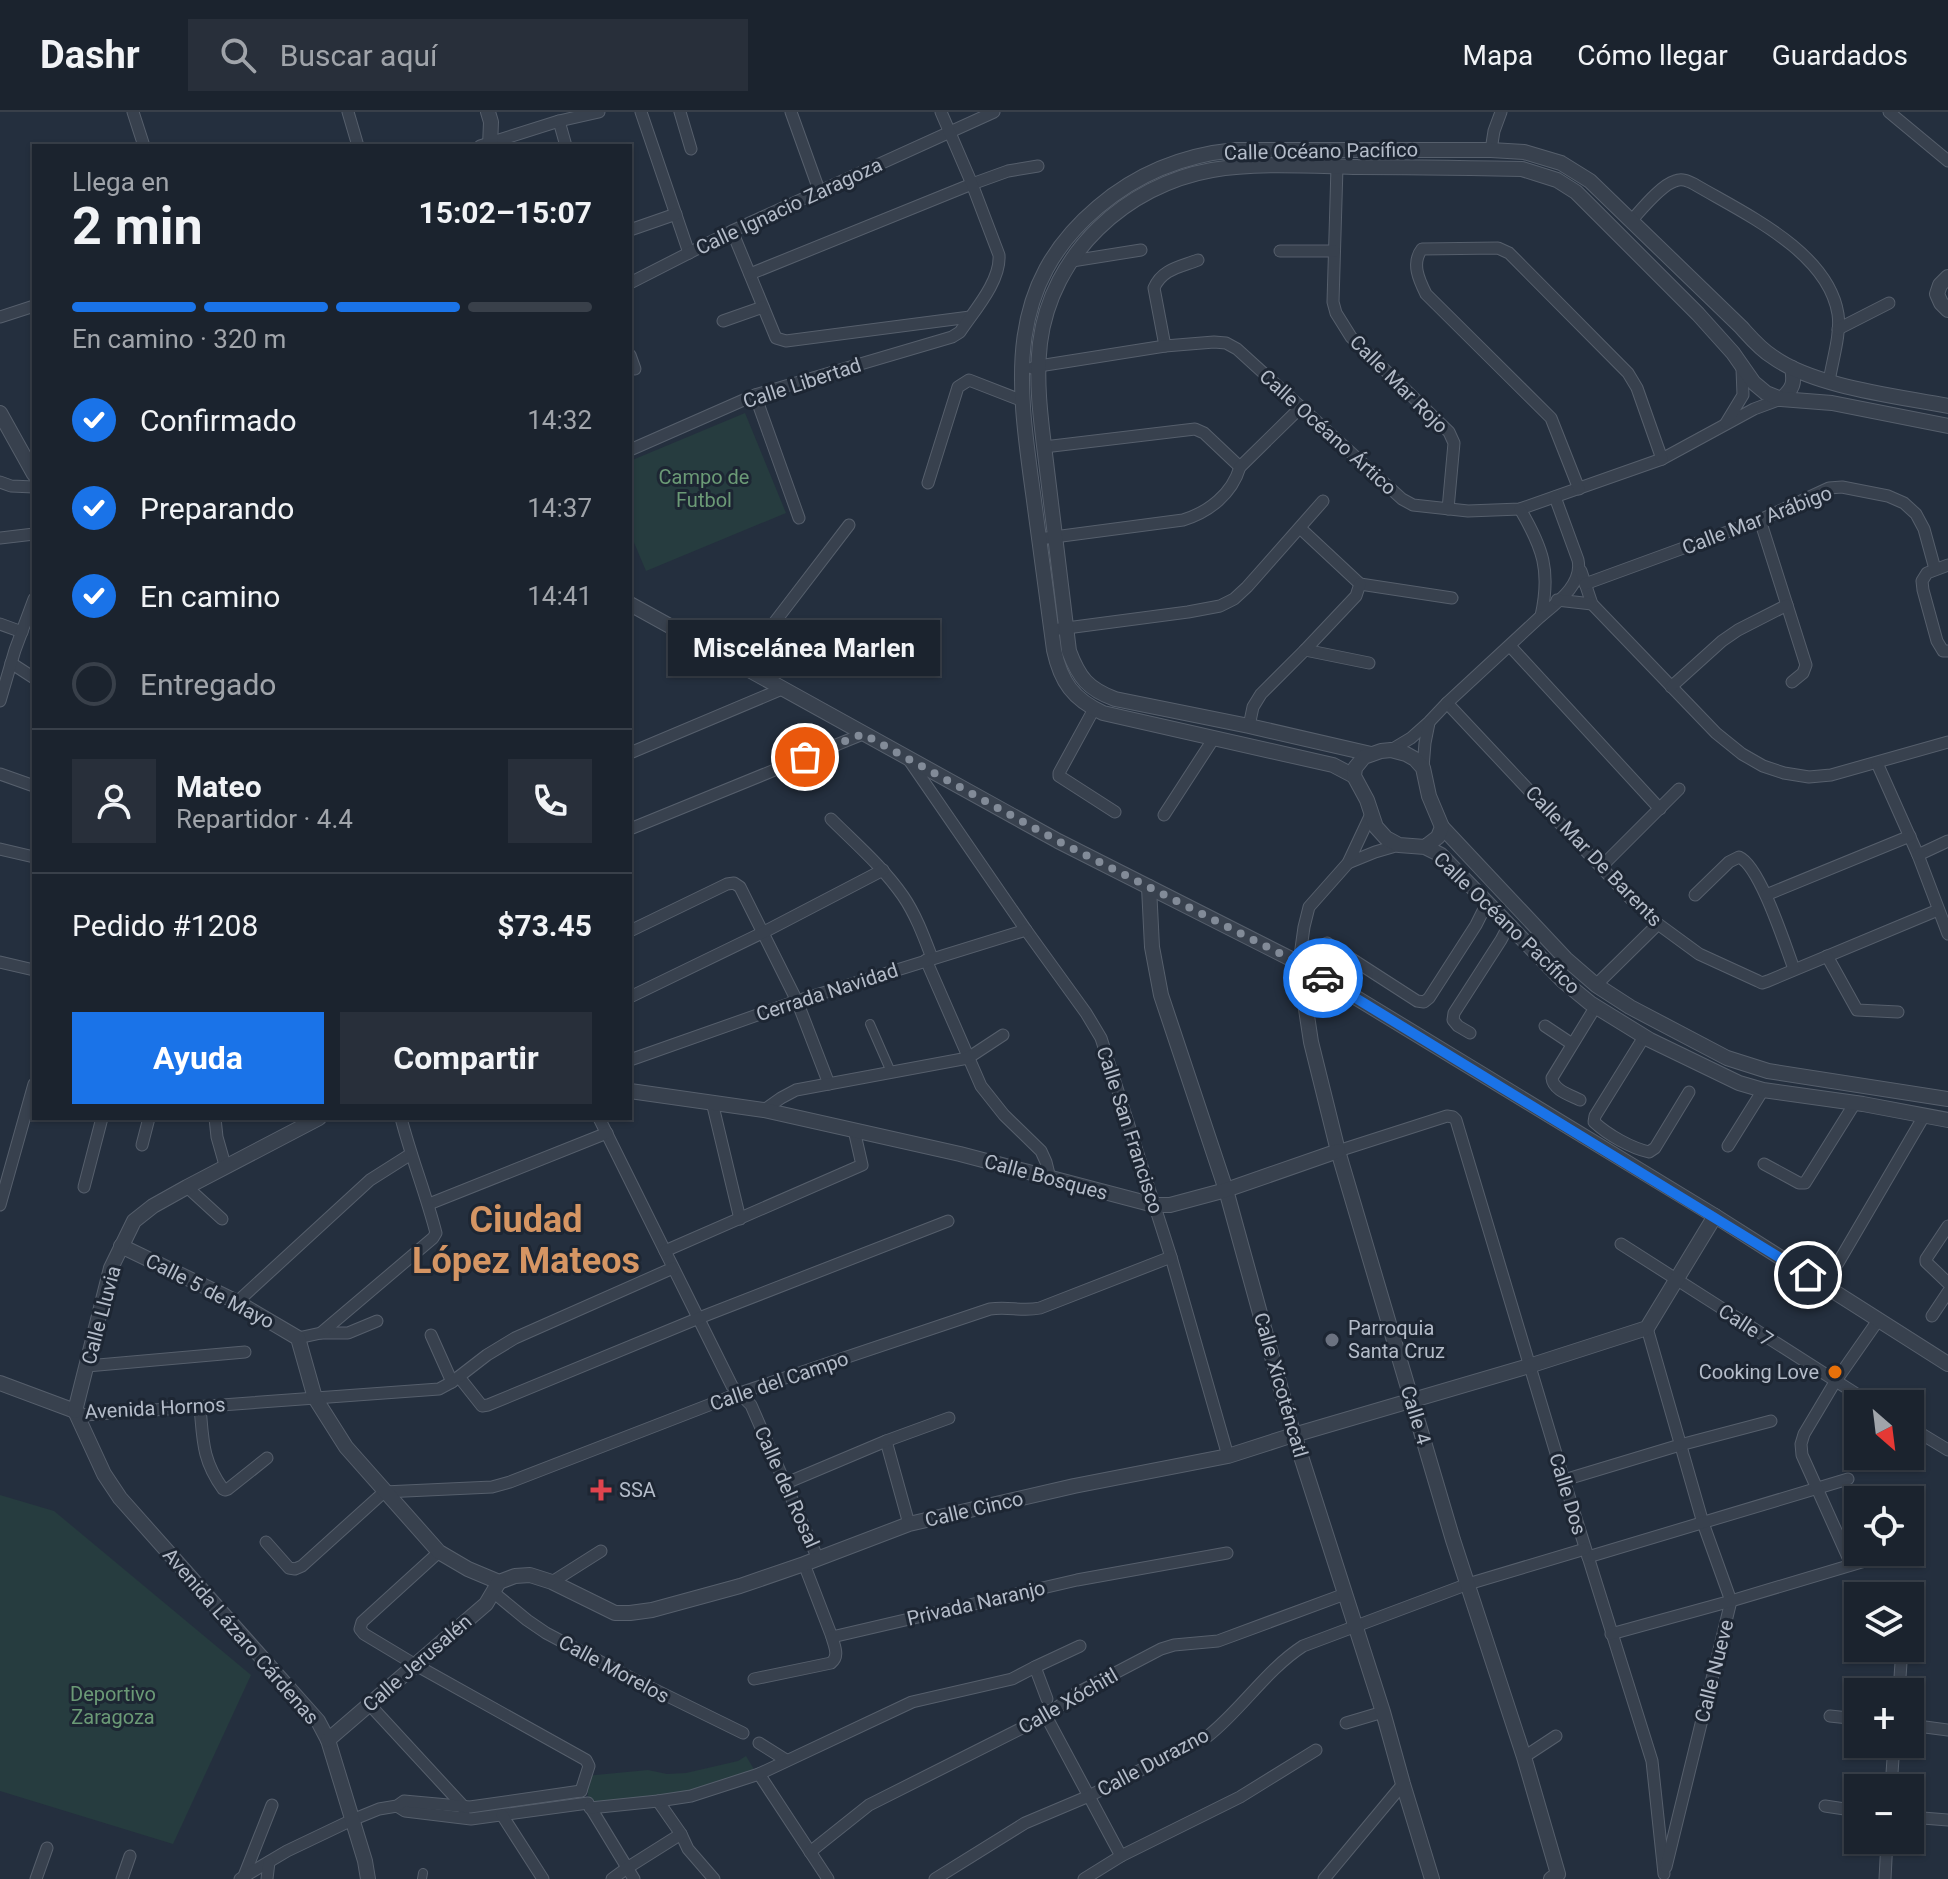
<!DOCTYPE html>
<html lang="es">
<meta charset="utf-8">
<style>
body{margin:0;font-family:Roboto,sans-serif;background:#282f3a;color:#f1f3f6;height:100vh;display:flex;flex-direction:column;font-size:30px;white-space:nowrap}
*{box-sizing:border-box;margin:0}
p{font-size:26px;color:#a0a4aa}
.icon{flex:none;width:44px;height:44px;fill:none;stroke:currentColor;stroke-width:2;stroke-linecap:round;stroke-linejoin:round}
.map{position:relative;flex:1;overflow:hidden}
.sheet{position:absolute;left:32px;top:32px;width:600px;height:976px;display:flex;flex-direction:column;background:#1b232e;border-radius:0px;box-shadow:0 2px 6px #0004,0 0 0 2px #39404a}
.sheet>*{flex:none}
.needle{width:52px;rotate:152deg}
.controls{position:absolute;left:1844px;top:1278px;display:grid;gap:16px}
.controls a{display:grid;place-items:center;width:80px;height:80px;border-radius:0px;background:#1b232e;box-shadow:0 2px 6px #0004,0 0 0 2px #39404a;font-size:40px}
.pin{position:absolute;display:grid;place-items:center;width:68px;height:68px;color:#fff;margin:-34px;border:4px solid #fff;border-radius:50%;box-shadow:0 2px 8px #0007}
.courier{position:absolute;display:grid;place-items:center;width:80px;height:80px;margin:-40px;border:6px solid #1a73e8;border-radius:50%;background:#fff;color:#222;box-shadow:0 2px 10px #0007}
.bubble{position:absolute;height:56px;border-radius:0px;background:#1b232e;box-shadow:0 2px 6px #0004,0 0 0 2px #39404a;font-size:26px;font-weight:700;line-height:56px;text-align:center}
.headline em{font-style:normal;font-weight:700}
.headline div{display:flex;flex-direction:column-reverse}
.headline{display:flex;align-items:center;justify-content:space-between;height:136px;padding:0 40px}
h1{font-size:52px;font-weight:700;line-height:60px}
.bar{display:grid;grid-template-columns:repeat(4,1fr);gap:12px 8px;align-content:center;height:96px;padding:0 40px}
.bar i{height:10px;border-radius:6px;background:#39404a}
.bar .on{background:#1a73e8}
.bar p{grid-column:span 4}
.line{display:flex;align-items:center;gap:20px;padding:0 40px;border-top:2px solid #39404a}
.line div{flex:1}
.round{display:grid;place-items:center;flex:none;width:84px;height:84px;border-radius:0px;background:#282f3a}
ol{padding:0 40px;list-style:none}
li{display:flex;align-items:center;gap:24px;height:88px}
li p{margin-inline-start:auto}
li .icon{padding:8px;border-radius:50%;background:#1a73e8;color:#fff;stroke-width:4}
li:last-child{color:#a0a4aa}
li i{width:44px;height:44px;border:4px solid #39404a;border-radius:50%}
.primary-button{display:flex;gap:16px;margin-top:auto;padding:16px 40px}
.primary-button a{flex:1;height:92px;border-radius:0px;background:#1a73e8;color:#fff;font-size:32px;font-weight:700;line-height:92px;text-align:center}
.primary-button a+a{background:#282f3a;color:#f1f3f6}
header{display:flex;align-items:center;gap:48px;box-sizing:border-box;height:112px;padding:0 40px;background:#1b232e;border-bottom:2px solid #39404a}
header strong{font-size:38px}
nav{display:flex;gap:44px;margin-inline-start:auto;font-size:28px}
.search{width:560px;height:72px;background:#282f3a;display:flex;align-items:center;gap:20px;box-sizing:border-box;padding:0 28px;border-radius:0px;color:#a0a4aa;font-size:30px}
.map>svg:first-child{display:block}
.green{fill:#263c3f}
.lines{fill:none;stroke-linecap:round;stroke-linejoin:round}
.pedestrian-casing{stroke:#565f6c;stroke-width:10}
.minor-casing{stroke:#565f6c;stroke-width:13}
.tertiary-casing{stroke:#565f6c;stroke-width:16}
.pedestrian{stroke:#38414e;stroke-width:8}
.minor{stroke:#38414e;stroke-width:11}
.tertiary{stroke:#38414e;stroke-width:14}
.done{stroke:#828b98;stroke-width:8;stroke-dasharray:0 14.4}
.route{stroke:#1a73e8;stroke-width:10}
.worship-dot{fill:#6b7280;stroke:#1d2633;stroke-width:3}
.food-dot{fill:#e8710a;stroke:#1d2633;stroke-width:3}
.health-dot{fill:#e0444e;stroke:#1d2633;stroke-width:3}
.labels{text-anchor:middle;dominant-baseline:central;stroke-width:6;stroke-linejoin:round;paint-order:stroke}
.street-label{font-size:20px;fill:#b4bcc9;stroke:#1d2633}
.park-label{font-size:20px;fill:#6b9a76;stroke:#1d2633}
.poi-label{font-size:20px;fill:#b4bcc9;stroke:#1d2633;text-anchor:start}
.town-label{font-size:36px;font-weight:bold;fill:#d59563;stroke:#1d2633}
</style>
<header>
<strong>Dashr</strong>
<div class="search"><svg class="icon" aria-label="search" viewBox="0 0 24 24"><circle cx="10" cy="10" r="6"/><path d="M15 15l6 6"/></svg>Buscar aquí</div>
<nav><a>Mapa</a><a>Cómo llegar</a><a>Guardados</a></nav>
</header>
<div class="map">
<svg width="1948" height="1767" viewBox="0 0 1948 1767">
<rect width="100%" height="100%" fill="#242f3e"/>
<g class="green">
<polygon points="745,301 786,401 646,459 630,421 630,349"/>
<polygon points="0,1383 54,1399 251,1563 173,1732 0,1679"/>
<polygon points="746,1644 755,1659 690,1682 590,1695 585,1664 648,1658 667,1662 686,1661 738,1649"/>
</g>
<g class="lines">
<defs>
<g id="pedestrian">
<polyline points="870,912 891,960"/>
<polyline points="422,1767 423,1761"/>
</g>
<g id="minor">
<polyline points="133,0 144,34"/>
<polyline points="348,0 358,34"/>
<polyline points="641,0 689,141"/>
<polyline points="680,0 691,37"/>
<polyline points="791,0 819,78"/>
<polyline points="1889,0 1948,49"/>
<polyline points="559,9 566,34"/>
<polyline points="480,34 559,9 599,0"/>
<polyline points="1491,38 1494,19 1501,0"/>
<polyline points="1337,55 1333,190 1336,201 1351,225 1449,320 1454,331 1448,397"/>
<path d="M1631,109C1641,98 1661,73 1675,69C1682,66 1688,69 1694,72C1743,101 1828,139 1838,202C1841,223 1832,249 1829,270"/>
<polyline points="630,118 676,102"/>
<polyline points="732,119 776,226 786,229 970,205"/>
<polyline points="1280,139 1334,139"/>
<polyline points="1072,149 1141,138"/>
<polyline points="750,162 972,72 1008,59 1038,54"/>
<polyline points="630,171 732,119 994,0"/>
<polyline points="0,205 34,194"/>
<polyline points="723,209 763,195"/>
<polyline points="1838,217 1889,191"/>
<path d="M1165,234L1154,176C1162,157 1180,155 1198,148"/>
<polyline points="630,243 635,257"/>
<polyline points="1032,256 1039,254 1165,234 1214,230 1226,231 1237,237 1402,387 1413,393 1468,399 1520,397 1662,347 1754,297 1781,287"/>
<polyline points="755,283 799,406"/>
<polyline points="1726,311 1743,283 1742,257"/>
<polyline points="1044,335 1195,317 1204,321 1240,355"/>
<path d="M630,338L755,283L952,225L960,220C974,199 1001,169 999,143L972,72L941,0"/>
<polyline points="0,370 11,374 34,375"/>
<polyline points="928,371 958,275 969,268 1023,289"/>
<path d="M1579,377L1551,306L1426,182C1419,168 1411,151 1422,137L1498,136L1509,141L1628,261L1637,276L1662,347"/>
<path d="M1520,397C1543,436 1551,459 1541,504C1558,490 1583,472 1578,448L1555,385"/>
<polyline points="1760,408 1806,553 1803,561 1792,570"/>
<polyline points="1300,416 1360,472"/>
<polyline points="0,426 34,422"/>
<path d="M1039,427L1183,408C1209,400 1232,382 1240,355L1300,296"/>
<polyline points="1948,453 1927,461 1922,469 1923,478 1937,529 1943,539 1948,539"/>
<polyline points="1581,459 1592,492 1716,621 1742,642 1763,654 1784,661 1809,665 1831,663 1948,630"/>
<polyline points="1360,472 1452,486"/>
<polyline points="1585,472 1760,408 1829,376 1842,375 1888,384 1904,391 1916,402 1924,417 1935,457"/>
<polyline points="1557,488 1592,492"/>
<polyline points="0,512 22,520"/>
<polyline points="1059,517 1188,500 1220,494 1234,487 1247,475 1323,389"/>
<polyline points="1510,534 1660,697"/>
<polyline points="1305,538 1369,551"/>
<polyline points="11,551 34,566"/>
<polyline points="741,554 849,413"/>
<polyline points="1671,575 1722,529 1738,518 1787,493"/>
<polyline points="0,589 15,538 34,487"/>
<polyline points="1447,591 1631,787 1658,812 1699,842 1758,869 1762,871 1768,869 1938,798"/>
<polyline points="1094,597 1059,661 1059,664 1115,700"/>
<polyline points="1249,614 1253,595 1261,582 1305,538 1356,484 1360,472"/>
<polyline points="1391,638 1411,626 1429,610 1447,591 1541,504"/>
<polyline points="630,641 782,577"/>
<polyline points="909,648 1026,818 1086,901 1101,926 1171,1145 1228,1344"/>
<polyline points="1877,651 1918,743 1948,822"/>
<polyline points="1423,656 1425,631 1429,611"/>
<polyline points="0,662 34,674"/>
<polyline points="1164,703 1214,626"/>
<path d="M831,707C856,732 883,755 903,784C916,803 924,825 932,846"/>
<polyline points="630,717 863,622"/>
<polyline points="0,737 34,745"/>
<polyline points="1918,743 1948,729"/>
<polyline points="1348,751 1375,740 1399,733"/>
<polyline points="1602,754 1679,677"/>
<path d="M1695,783L1729,750L1739,745C1760,754 1785,833 1794,857"/>
<polyline points="1766,783 1910,724"/>
<polyline points="630,819 727,772 734,771 740,775 797,889 829,972"/>
<polyline points="1327,831 1417,889 1424,890 1429,886 1476,813 1487,791"/>
<polyline points="1827,844 1857,898 1898,900"/>
<polyline points="926,848 981,974 1004,1003 1041,1039 1046,1050 1050,1066"/>
<polyline points="0,850 34,858"/>
<polyline points="1299,851 1304,815 1309,795 1348,751 1371,702"/>
<polyline points="1596,873 1658,812"/>
<polyline points="630,885 764,820 883,758"/>
<polyline points="1545,914 1572,932"/>
<polyline points="1470,921 1458,914 1453,908 1454,901 1501,828 1509,813"/>
<path d="M1644,925L1595,1004L1594,1010C1608,1023 1631,1036 1649,1040L1655,1036L1689,980"/>
<polyline points="630,948 797,889 1026,818"/>
<path d="M1580,988C1570,983 1553,978 1552,966L1596,894"/>
<polyline points="712,990 740,1107"/>
<polyline points="764,998 781,986 796,978 968,946 1003,923"/>
<polyline points="215,1006 217,1025 225,1053"/>
<polyline points="599,1006 732,1274 751,1293 818,1447"/>
<polyline points="142,1033 149,1006"/>
<polyline points="1728,1034 1763,978"/>
<polyline points="1338,1039 1447,1004 1453,1005 1456,1008 1564,1368 1652,1649 1664,1762"/>
<polyline points="1764,1052 1799,1071 1805,1071 1855,991"/>
<polyline points="84,1075 102,1006"/>
<polyline points="187,1075 222,1107"/>
<polyline points="429,1092 607,1021"/>
<polyline points="0,1093 34,972"/>
<polyline points="1948,1114 1926,1147 1926,1150 1948,1171"/>
<polyline points="1621,1132 1872,1292"/>
<polyline points="665,1139 862,1053 854,1018"/>
<polyline points="1838,1151 1924,1004"/>
<polyline points="237,1190 370,1068 411,1042"/>
<polyline points="1932,1204 1948,1180"/>
<polyline points="1647,1216 1703,1411 1731,1489 1666,1755"/>
<polyline points="321,1221 348,1221 377,1209"/>
<polyline points="431,1223 452,1270"/>
<path d="M298,1226L321,1221L433,1126L436,1121C426,1082 411,1045 401,1006"/>
<polyline points="87,1254 245,1240"/>
<polyline points="459,1265 482,1294 488,1293 699,1206 948,1109"/>
<path d="M200,1295C203,1328 202,1348 223,1377L225,1378L228,1377L267,1346"/>
<polyline points="75,1299 85,1303 439,1277 452,1270 487,1243 515,1226 673,1156"/>
<polyline points="1910,1315 1948,1338"/>
<polyline points="886,1329 909,1412"/>
<polyline points="1564,1368 1680,1333 1771,1309"/>
<polyline points="784,1372 886,1329 949,1306"/>
<path d="M266,1430L289,1456L295,1457L302,1454L384,1380L492,1375L510,1370L740,1281L990,1197C1010,1194 1021,1200 1040,1196L1171,1145"/>
<polyline points="1910,1436 1916,1434"/>
<polyline points="439,1440 362,1510 360,1517 364,1522 414,1552 586,1648 589,1654 581,1679"/>
<polyline points="1588,1445 1848,1367"/>
<polyline points="804,1452 832,1525"/>
<polyline points="1851,1452 1802,1343 1801,1332 1804,1322 1835,1270 1879,1207"/>
<polyline points="552,1470 601,1439"/>
<polyline points="493,1480 527,1508 546,1521 635,1568 743,1621"/>
<polyline points="1611,1522 1731,1489 1895,1440"/>
<polyline points="1035,1555 1047,1587"/>
<path d="M754,1567L831,1551C840,1544 834,1534 832,1525L1077,1468L1227,1441"/>
<polyline points="1899,1580 1902,1536"/>
<polyline points="369,1592 464,1695 464,1699"/>
<polyline points="1046,1604 1121,1744"/>
<polyline points="1830,1604 1858,1607"/>
<polyline points="1346,1611 1383,1600"/>
<polyline points="1910,1613 1948,1618"/>
<polyline points="759,1631 786,1648"/>
<polyline points="1524,1645 1556,1624"/>
<polyline points="759,1662 828,1767"/>
<polyline points="1891,1676 1894,1632"/>
<polyline points="658,1689 681,1722 688,1737 714,1767"/>
<polyline points="589,1693 634,1767"/>
<polyline points="397,1694 405,1699 471,1707 588,1691"/>
<polyline points="1825,1694 1858,1699"/>
<polyline points="590,1696 658,1689 691,1684 759,1662 912,1590 1012,1567 1035,1555 1080,1534"/>
<polyline points="502,1703 543,1767"/>
<polyline points="1910,1705 1948,1708"/>
<polyline points="810,1740 869,1693 1046,1604 1075,1582 1161,1537 1174,1533 1218,1529 1345,1482"/>
<polyline points="244,1764 272,1693"/>
<polyline points="36,1767 47,1736"/>
<polyline points="122,1767 130,1744"/>
<polyline points="240,1767 287,1739 352,1708 379,1697 397,1694 404,1689 470,1695 581,1679"/>
<polyline points="267,1767 269,1750"/>
<polyline points="612,1767 627,1756 681,1722"/>
<path d="M935,1767L1025,1711L1089,1684L1208,1624C1242,1597 1266,1558 1303,1534L1468,1472L1585,1437"/>
<polyline points="1084,1767 1121,1744 1240,1685 1316,1638"/>
<polyline points="1324,1767 1403,1672"/>
<polyline points="1885,1767 1887,1728"/>
</g>
<g id="tertiary">
<polyline points="488,0 491,10 490,34"/>
<polyline points="1948,165 1940,173 1937,182 1941,191 1948,198"/>
<path d="M1781,287C1793,277 1795,271 1792,256"/>
<polyline points="0,301 34,362"/>
<polyline points="630,492 1058,729 1299,851 1715,1104 1948,1252"/>
<path d="M1371,642L1249,614L1115,587C1088,577 1079,566 1069,539C1062,478 1054,418 1047,358C1042,316 1035,273 1040,231C1051,142 1126,73 1212,58C1256,50 1313,54 1358,55C1412,55 1467,56 1522,57L1557,68L1576,80L1698,202L1733,241L1754,271L1766,281L1781,287L1832,291L1948,314"/>
<path d="M1354,664L1333,653L1103,601C1073,587 1061,570 1054,538C1047,486 1040,433 1033,381C1018,272 1003,175 1098,95C1138,61 1184,43 1235,38H1491L1524,40L1561,51L1590,69L1741,215C1751,226 1760,237 1773,245C1815,275 1897,284 1948,294"/>
<polyline points="1442,715 1566,847 1596,873 1630,895 1727,946 1768,959 1948,987"/>
<polyline points="1425,735 1438,725 1442,715 1429,684 1423,656 1415,647 1406,642 1391,638 1381,639 1364,645 1355,656 1354,664 1367,688 1376,715 1386,726 1399,733 1425,735 1441,743 1562,868 1590,891 1650,928 1739,971 1763,978 1863,992 1948,1008"/>
<polyline points="1149,775 1152,835 1161,883 1226,1078 1290,1310 1383,1600 1403,1672 1432,1767"/>
<polyline points="1299,851 1311,930 1338,1039 1453,1428 1524,1645 1558,1762 1551,1767"/>
<polyline points="630,979 764,998 960,1042 1154,1093 1170,1093 1226,1078 1338,1039"/>
<polyline points="121,1134 237,1190 298,1226 315,1286 346,1335 439,1440 468,1457 499,1470 515,1464 530,1463 552,1470 615,1501 630,1501 652,1498 740,1474 804,1452 909,1412 1074,1374 1228,1344 1287,1325 1529,1254 1647,1216 1715,1104"/>
<polyline points="0,1271 75,1299"/>
<polyline points="75,1299 104,1362 120,1386 318,1609 328,1628 365,1749 368,1767"/>
<polyline points="75,1299 111,1156 134,1109 153,1094 187,1075 319,1006"/>
<polyline points="328,1628 486,1492 499,1470"/>
</g>
</defs>
<use href="#pedestrian" class="pedestrian-casing"/>
<use href="#minor" class="minor-casing"/>
<use href="#tertiary" class="tertiary-casing"/>
<use href="#pedestrian" class="pedestrian"/>
<use href="#minor" class="minor"/>
<use href="#tertiary" class="tertiary"/>
</g>
<g class="lines">
<polyline class="done" points="805,645 863,622 1058,729 1299,851 1323,866"/>
<polyline class="route" points="1323,866 1808,1163"/>
</g>
<circle class="worship-dot" cx="1332" cy="1228" r="8"/>
<circle class="food-dot" cx="1835" cy="1260" r="8"/>
<path class="health-dot" d="M597 1366h8v8h8v8h-8v8h-8v-8h-8v-8h8z"/>
<g class="labels">
<g class="street-label">
<text transform="translate(1321 39) rotate(-1)">Calle Océano Pacífico</text>
<text transform="translate(789 94) rotate(-25)">Calle Ignacio Zaragoza</text>
<text transform="translate(802 271) rotate(-18)">Calle Libertad</text>
<text transform="translate(1399 272) rotate(45)">Calle Mar Rojo</text>
<text transform="translate(1328 320) rotate(42)">Calle Océano Ártico</text>
<text transform="translate(1757 408) rotate(-21)">Calle Mar Arábigo</text>
<text transform="translate(1594 744) rotate(46)">Calle Mar De Barents</text>
<text transform="translate(1507 811) rotate(44)">Calle Océano Pacífico</text>
<text transform="translate(827 880) rotate(-18)">Cerrada Navidad</text>
<text transform="translate(1130 1018) rotate(72)">Calle San Francisco</text>
<text transform="translate(1046 1065) rotate(15)">Calle Bosques</text>
<text transform="translate(210 1179) rotate(27)">Calle 5 de Mayo</text>
<text transform="translate(101 1203) rotate(-75)">Calle Lluvia</text>
<text transform="translate(1746 1213) rotate(33)">Calle 7</text>
<text transform="translate(779 1269) rotate(-19)">Calle del Campo</text>
<text transform="translate(1281 1273) rotate(74)">Calle Xicoténcatl</text>
<text transform="translate(155 1296) rotate(-3)">Avenida Hornos</text>
<text transform="translate(1416 1303) rotate(73)">Calle 4</text>
<text transform="translate(787 1375) rotate(66)">Calle del Rosal</text>
<text transform="translate(1568 1382) rotate(73)">Calle Dos</text>
<text transform="translate(974 1397) rotate(-13)">Calle Cinco</text>
<text transform="translate(976 1491) rotate(-13)">Privada Naranjo</text>
<text transform="translate(241 1524) rotate(49)">Avenida Lázaro Cárdenas</text>
<text transform="translate(417 1551) rotate(-41)">Calle Jerusalén</text>
<text transform="translate(614 1557) rotate(28)">Calle Morelos</text>
<text transform="translate(1714 1559) rotate(-76)">Calle Nueve</text>
<text transform="translate(1068 1589) rotate(-30)">Calle Xóchitl</text>
<text transform="translate(1153 1650) rotate(-28)">Calle Durazno</text>
</g>
<g class="park-label">
<text x="704" y="365">Campo de<tspan x="704" dy="23">Futbol</tspan></text>
<text x="113" y="1582">Deportivo<tspan x="113" dy="23">Zaragoza</tspan></text>
</g>
<g class="poi-label">
<text x="1348" y="1216">Parroquia<tspan x="1348" dy="23">Santa Cruz</tspan></text>
<text x="1819" y="1260" text-anchor="end">Cooking Love</text>
<text x="619" y="1378">SSA</text>
</g>
<g class="town-label">
<text x="526" y="1108">Ciudad<tspan x="526" dy="41">López Mateos</tspan></text>
</g>
</g>
</svg>
<div class="controls">
<a><svg class="needle" viewBox="-14 -14 28 28"><path d="M0-13l5 13h-10z" fill="#e53935"/><path d="M0 13l5-13h-10z" fill="#a0a4aa"/></svg></a>
<a><svg class="icon" aria-label="locate" viewBox="0 0 24 24"><circle cx="12" cy="12" r="6"/><path d="M12 2v4M12 18v4M2 12h4M18 12h4"/></svg></a>
<a><svg class="icon" aria-label="layers" viewBox="0 0 24 24"><path d="M12 4l9 5-9 5-9-5zM3 14l9 5 9-5"/></svg></a>
<a>+</a>
<a>−</a>
</div>
<div class="pin" style="left:805px;top:645px;background:#ea580c"><svg class="icon" aria-label="bag" viewBox="0 0 24 24"><path d="M5 8h14l-1 12H6zM9 8a3 3 0 0 1 6 0"/></svg></div>
<div class="pin" style="left:1808px;top:1163px;background:#1f2937"><svg class="icon" aria-label="home" viewBox="0 0 24 24"><path d="M3 11l9-7 9 7M6 9v11h12V9"/></svg></div>
<div class="courier" style="left:1323px;top:866px"><svg class="icon" aria-label="car" viewBox="0 0 24 24"><path d="M5 17H2v-5l4-1 3-4h7l3 4 3 1v5h-3M9 17h6M6 11h13"/><circle cx="7" cy="17" r="2"/><circle cx="17" cy="17" r="2"/></svg></div>
<div class="bubble" style="left:668px;top:508px;width:272px">Miscelánea Marlen</div>
<section class="sheet">
<div class="headline"><div><h1>2 min</h1><p>Llega en</p></div><em>15:02–15:07</em></div>
<div class="bar"><i class="on"></i><i class="on"></i><i class="on"></i><i></i><p>En camino · 320 m</p></div>
<ol>
<li><svg class="icon" aria-label="check" viewBox="0 0 24 24"><path d="M5 12l5 5 9-10"/></svg>Confirmado<p>14:32</p></li>
<li><svg class="icon" aria-label="check" viewBox="0 0 24 24"><path d="M5 12l5 5 9-10"/></svg>Preparando<p>14:37</p></li>
<li><svg class="icon" aria-label="check" viewBox="0 0 24 24"><path d="M5 12l5 5 9-10"/></svg>En camino<p>14:41</p></li>
<li><i></i>Entregado</li>
</ol>
<div class="line" style="height:144px"><a class="round"><svg class="icon" aria-label="person" viewBox="0 0 24 24"><circle cx="12" cy="8" r="4"/><path d="M4 21q1-7 8-7t8 7"/></svg></a><div><b>Mateo</b><p>Repartidor · 4.4</p></div><a class="round"><svg class="icon" aria-label="phone" viewBox="0 0 24 24"><path d="M5 4h4l2 5-3 2q2 4 5 5l2-3 5 2v4C11 20 4 13 5 4z"/></svg></a></div>
<div class="line" style="height:104px"><div>Pedido #1208</div><b>$73.45</b></div>
<div class="primary-button"><a>Ayuda</a><a>Compartir</a></div>
</section>
</div>
